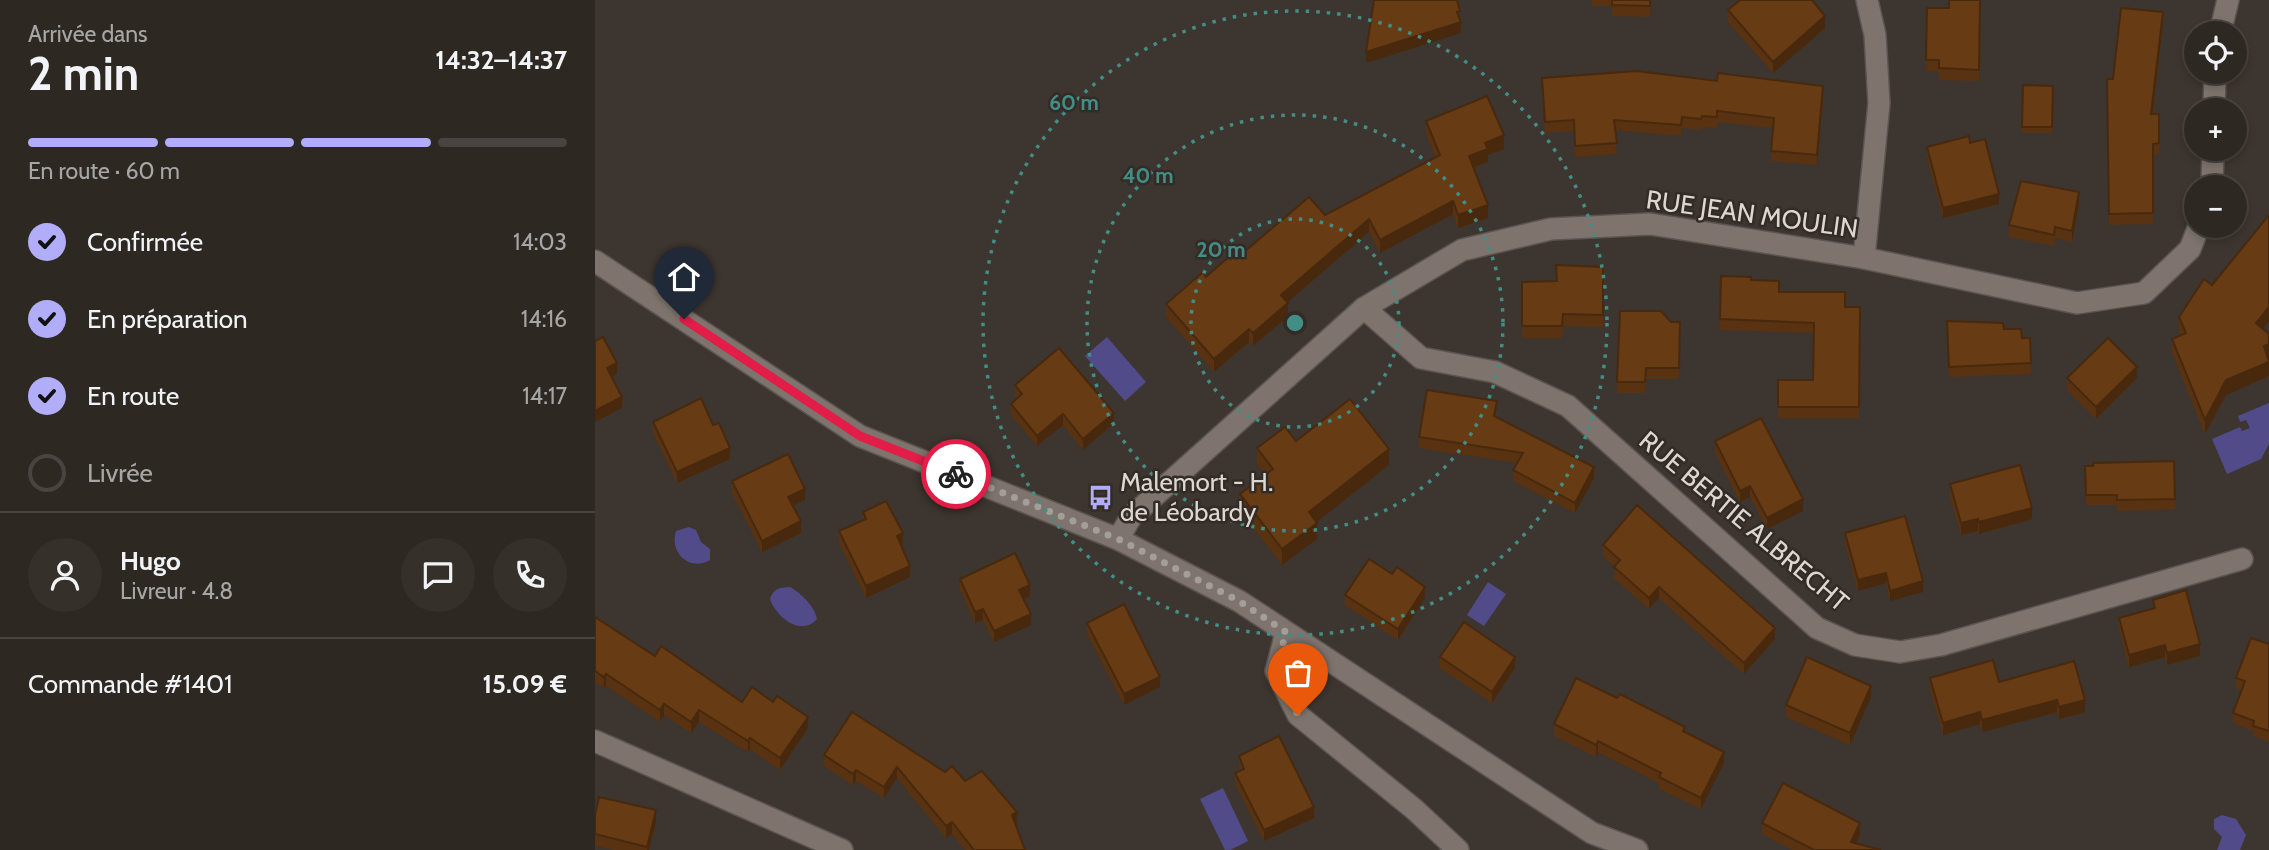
<!DOCTYPE html>
<html lang="fr">
<meta charset="utf-8">
<style>
body{margin:0;font-family:Cabin,sans-serif;background:#36302b;color:#f1f3f6;height:100vh;display:flex;flex-direction:column;font-size:26px;white-space:nowrap}
*{box-sizing:border-box;margin:0}
p{font-size:23px;color:#a7a6a6}
.icon{flex:none;width:38px;height:38px;fill:none;stroke:currentColor;stroke-width:2;stroke-linecap:round;stroke-linejoin:round}
.map{position:relative;flex:1;overflow:hidden}
.panel{display:flex;flex-direction:column;background:#2e2823;width:595px}
.panel>*{flex:none}
.fabs{position:absolute;left:1589px;top:21px;display:grid;gap:14px}
.fabs a{display:grid;place-items:center;width:63px;height:63px;border-radius:50%;background:#2e2823;box-shadow:0 4px 10px #0003,0 0 0 2px #494441;font-size:35px}
.pin{position:absolute;display:grid;place-items:center;width:60px;height:60px;color:#fff;margin:-72px -30px;border-radius:50% 50% 50% 0;rotate:-45deg;box-shadow:0 0 7px #0007}
.pin .icon{rotate:45deg}
.courier{position:absolute;display:grid;place-items:center;width:70px;height:70px;margin:-35px;border:5px solid #e11d48;border-radius:50%;background:#fff;color:#222;box-shadow:0 2px 9px #0007}
.overview em{font-style:normal;font-weight:700}
.overview div{display:flex;flex-direction:column-reverse}
.overview{display:flex;align-items:center;justify-content:space-between;height:119px;padding:0 28px}
h1{font-size:46px;font-weight:700;line-height:52px}
.bar{display:grid;grid-template-columns:repeat(4,1fr);gap:10px 7px;align-content:center;height:84px;padding:0 28px}
.bar i{height:9px;border-radius:5px;background:#494441}
.bar .selected{background:#b2adf9}
.bar p{grid-column:span 4}
.line{display:flex;align-items:center;gap:18px;padding:0 28px;border-top:2px solid #494441}
.line div{flex:1}
.round{display:grid;place-items:center;flex:none;width:74px;height:74px;border-radius:37px;background:#36302b}
ol{padding:0 28px;list-style:none}
li{display:flex;align-items:center;gap:21px;height:77px}
li p{margin-inline-start:auto}
li .icon{padding:7px;border-radius:50%;background:#b2adf9;color:#111;stroke-width:4}
li:last-child{color:#a7a6a6}
li i{width:38px;height:38px;border:4px solid #494441;border-radius:50%}
main{display:flex;flex:1;min-height:0}
.map>svg:first-child{display:block}
.water{fill:#524b8a}
.lines{fill:none;stroke-linecap:round;stroke-linejoin:round}
.minor-casing{stroke:#5b544f;stroke-width:24}
.minor{stroke:#7e746d;stroke-width:21}
.wall{fill:#593311}
.shaded-wall{fill:#48290e}
.building{fill:#673b14;stroke:#48290e;stroke-width:2}
.done{stroke:#a49e9a;stroke-width:7;stroke-dasharray:0 12.6}
.route{stroke:#e11d48;stroke-width:9}
.ring{fill:none;stroke:#428e87;stroke-width:3.5;stroke-dasharray:3.5 7}
.labels{text-anchor:middle;dominant-baseline:central;stroke-width:5;stroke-linejoin:round;paint-order:stroke}
.street-label{font-size:26px;fill:#dcd7d3;stroke:#332b25}
.poi-label{font-size:26px;fill:#dcd7d3;stroke:#332b25;text-anchor:start}
.centre{fill:#428e87;stroke:#332b25;stroke-width:3.5}
.ring-label{font-size:21px;text-anchor:middle;font-weight:bold;fill:#428e87;stroke:#332b25;stroke-width:5;stroke-linejoin:round;paint-order:stroke}
</style>
<main>
<section class="panel">
<div class="overview"><div><h1>2 min</h1><p>Arrivée dans</p></div><em>14:32–14:37</em></div>
<div class="bar"><i class="selected"></i><i class="selected"></i><i class="selected"></i><i></i><p>En route · 60 m</p></div>
<ol>
<li><svg class="icon" aria-label="check" viewBox="0 0 24 24"><path d="M5 12l5 5 9-10"/></svg>Confirmée<p>14:03</p></li>
<li><svg class="icon" aria-label="check" viewBox="0 0 24 24"><path d="M5 12l5 5 9-10"/></svg>En préparation<p>14:16</p></li>
<li><svg class="icon" aria-label="check" viewBox="0 0 24 24"><path d="M5 12l5 5 9-10"/></svg>En route<p>14:17</p></li>
<li><i></i>Livrée</li>
</ol>
<div class="line" style="height:126px"><a class="round"><svg class="icon" aria-label="person" viewBox="0 0 24 24"><circle cx="12" cy="8" r="4"/><path d="M4 21q1-7 8-7t8 7"/></svg></a><div><b>Hugo</b><p>Livreur · 4.8</p></div><a class="round"><svg class="icon" aria-label="chat" viewBox="0 0 24 24"><path d="M4 5h16v11H9l-5 4z"/></svg></a><a class="round"><svg class="icon" aria-label="phone" viewBox="0 0 24 24"><path d="M5 4h4l2 5-3 2q2 4 5 5l2-3 5 2v4C11 20 4 13 5 4z"/></svg></a></div>
<div class="line" style="height:91px"><div>Commande #1401</div><b>15.09 €</b></div>
</section>
<div class="map">
<svg width="1674" height="850" viewBox="0 0 1674 850">
<rect width="100%" height="100%" fill="#3d352f"/>
<g class="water">
<polygon points="512,337 551,382 530,401 490,356"/>
<polygon points="1674,403 1674,444 1666,459 1632,474 1617,439 1645,427 1647,431 1655,428 1651,420 1645,422 1643,416"/>
<path d="M94,527L101,530L106,542L115,549V560C95,572 74,553 81,531Z"/>
<polygon points="893,582 911,594 889,626 872,615"/>
<path d="M195,587C206,593 220,607 222,619C206,637 181,617 175,599C179,588 184,588 195,587Z"/>
<polygon points="628,788 653,841 635,850 630,850 605,799"/>
<polygon points="1627,815 1641,819 1651,835 1645,850 1622,850 1627,837 1619,829 1619,819"/>
</g>
<g class="lines">
<defs>
<g id="minor">
<polyline points="1625,33 1633,0"/>
<polyline points="1619,110 1620,72"/>
<polyline points="1617,187 1618,149"/>
<polyline points="1269,258 1284,103 1280,35 1272,0"/>
<polyline points="0,261 265,436 523,539 644,601 997,833 1042,850"/>
<polyline points="769,308 826,358 900,372 973,406 1222,628 1260,645 1305,652 1346,645 1647,559"/>
<polyline points="523,539 536,517 769,308 867,250 956,229 1055,224 1269,258 1482,303 1549,293 1595,249 1604,226"/>
<polyline points="691,633 681,671 703,715 819,809 863,850"/>
<polyline points="0,741 247,850"/>
</g>
</defs>
<use href="#minor" class="minor-casing"/>
<use href="#minor" class="minor"/>
</g>
<g class="wall">
<polygon points="997,0 1055,0 1055,17 1017,16 1017,6 997,6"/>
<polygon points="1385,0 1384,81 1344,80 1344,72 1331,71 1332,8 1354,8"/>
<polygon points="1133,10 1230,28 1178,73 1133,22"/>
<polygon points="1568,23 1558,114 1564,143 1564,154 1558,155 1558,224 1514,225 1512,79 1518,79"/>
<polygon points="947,78 1228,97 1222,165 1176,161 1178,128 1122,122 1122,128 1107,127 1106,130 1087,128 1086,136 1020,130 1022,154 980,157 979,131 950,133"/>
<polygon points="1428,85 1458,86 1457,133 1427,133"/>
<polygon points="831,121 909,149 893,155 893,162 879,168 893,218 863,228 858,214 785,253 774,232 692,302 693,316 658,346 654,342 619,372 571,317 571,304 649,252 730,215 841,158 831,134"/>
<polygon points="1375,143 1404,204 1348,218 1332,157 1332,147"/>
<polygon points="1484,204 1477,242 1460,238 1459,246 1414,237 1414,225"/>
<polygon points="1674,215 1674,321 1667,329 1674,334 1674,376 1631,395 1610,434 1577,353 1577,339 1586,335 1584,331 1584,317 1617,285"/>
<polygon points="961,265 1008,267 1008,327 968,326 967,338 927,338 927,282 961,281"/>
<polygon points="1126,276 1156,280 1184,292 1250,307 1265,307 1264,418 1183,418 1183,380 1218,380 1219,333 1125,330"/>
<polygon points="1076,322 1085,322 1084,379 1051,379 1050,393 1022,393 1022,382"/>
<polygon points="1409,329 1427,338 1436,363 1436,374 1354,377 1352,332"/>
<polygon points="1472,378 1542,378 1501,419 1472,390"/>
<polygon points="420,385 519,423 488,450 468,425 442,446 416,415 416,404 422,399 420,396"/>
<polygon points="902,412 901,417 999,478 980,513 918,481 918,470 922,463 824,448 824,437"/>
<polygon points="58,422 135,459 82,483 58,433"/>
<polygon points="701,441 794,465 721,522 722,539 687,565 645,510 645,494 671,475 662,464 662,448"/>
<polygon points="1120,441 1208,511 1172,529 1155,497 1145,502 1120,453"/>
<polygon points="1490,466 1580,499 1580,509 1522,511 1522,505 1491,505"/>
<polygon points="137,481 210,500 198,506 206,533 167,552 137,493"/>
<polygon points="1355,484 1437,519 1384,534 1383,531 1366,535 1355,496"/>
<polygon points="268,512 308,545 306,545 315,577 271,598 244,543 244,531 268,520"/>
<polygon points="1250,533 1328,592 1295,601 1291,583 1263,591 1250,544"/>
<polygon points="1008,545 1180,639 1149,674 1064,598 1054,609 1019,578 1020,567 1008,556"/>
<polygon points="365,579 435,596 429,599 436,625 399,642 388,620 380,623 365,590"/>
<polygon points="750,595 830,598 803,640 750,605"/>
<polygon points="1558,600 1605,656 1572,665 1570,657 1534,667 1524,629 1524,618 1558,608"/>
<polygon points="0,617 60,656 147,702 213,728 185,770 155,749 153,752 104,722 96,733 69,715 65,722 11,686 9,688 0,682"/>
<polygon points="492,623 565,687 529,705 492,634"/>
<polygon points="1674,644 1674,742 1658,736 1658,731 1638,723 1638,713 1647,690 1641,688 1641,678"/>
<polygon points="845,657 920,668 897,703 845,668"/>
<polygon points="1335,678 1404,682 1490,712 1464,719 1462,712 1387,732 1385,724 1348,735 1335,689"/>
<polygon points="1276,697 1255,745 1191,717 1191,705"/>
<polygon points="959,724 1090,732 1129,763 1106,809 1064,789 1064,783 1003,752 1001,757 959,736"/>
<polygon points="229,755 350,772 370,781 422,824 420,825 430,850 370,850 357,834 351,838 302,778 289,798 261,781 258,785 229,766"/>
<polygon points="644,756 719,818 669,841 640,784 640,773 645,771 644,768"/>
<polygon points="0,815 61,822 54,850 18,850 0,845"/>
<polygon points="1167,823 1265,835 1261,843 1286,850 1197,850 1167,834"/>
</g>
<g class="shaded-wall">
<polygon points="1568,12 1568,23 1556,125 1556,114"/>
<polygon points="1230,16 1230,28 1178,73 1178,62"/>
<polygon points="866,22 866,33 771,63 771,52"/>
<polygon points="1228,86 1228,97 1222,165 1222,155"/>
<polygon points="909,135 909,149 893,155 893,162 874,169 874,156 890,143"/>
<polygon points="1484,192 1484,204 1477,242 1477,231"/>
<polygon points="1404,194 1404,204 1348,218 1348,208"/>
<polygon points="858,201 858,214 785,253 785,240"/>
<polygon points="893,205 893,218 863,228 863,215"/>
<polygon points="774,219 774,232 686,308 686,295"/>
<polygon points="693,303 693,316 658,346 658,333"/>
<polygon points="1674,307 1674,321 1661,337 1661,323"/>
<polygon points="654,329 654,342 619,372 619,359"/>
<polygon points="1674,344 1674,358 1669,346"/>
<polygon points="1674,362 1674,376 1631,395 1610,434 1610,420 1631,380"/>
<polygon points="22,363 22,374 12,379 12,368"/>
<polygon points="1542,367 1542,378 1501,419 1501,407"/>
<polygon points="27,397 27,408 0,422 0,411"/>
<polygon points="519,413 519,423 488,450 488,439"/>
<polygon points="468,414 468,425 442,446 442,436"/>
<polygon points="135,448 135,459 82,483 82,472"/>
<polygon points="794,449 794,465 714,528 714,512"/>
<polygon points="999,467 999,478 980,513 980,503"/>
<polygon points="1155,486 1155,497 1145,502 1145,491"/>
<polygon points="210,489 210,500 193,508 193,497"/>
<polygon points="1208,499 1208,511 1172,529 1172,518"/>
<polygon points="1437,508 1437,519 1384,534 1384,522"/>
<polygon points="1383,519 1383,531 1366,535 1366,523"/>
<polygon points="206,521 206,533 167,552 167,541"/>
<polygon points="722,523 722,539 687,565 687,549"/>
<polygon points="308,533 308,545 302,548 302,536"/>
<polygon points="315,566 315,577 271,598 271,586"/>
<polygon points="1291,573 1291,583 1263,591 1263,580"/>
<polygon points="1328,581 1328,592 1295,601 1295,591"/>
<polygon points="435,585 435,596 424,601 424,590"/>
<polygon points="830,587 830,598 803,640 803,629"/>
<polygon points="1064,587 1064,598 1054,609 1054,598"/>
<polygon points="388,609 388,620 380,623 380,612"/>
<polygon points="436,614 436,625 399,642 399,631"/>
<polygon points="1180,628 1180,639 1149,674 1149,663"/>
<polygon points="1605,644 1605,656 1572,665 1572,653"/>
<polygon points="1570,645 1570,657 1534,667 1534,655"/>
<polygon points="920,657 920,668 897,703 897,692"/>
<polygon points="11,674 11,686 9,688 9,677"/>
<polygon points="565,677 565,687 529,705 529,694"/>
<polygon points="1276,686 1276,697 1255,745 1255,733"/>
<polygon points="1462,700 1462,712 1387,732 1387,720"/>
<polygon points="1490,700 1490,712 1464,719 1464,707"/>
<polygon points="69,704 69,715 65,722 65,710"/>
<polygon points="104,710 104,722 96,733 96,722"/>
<polygon points="1385,712 1385,724 1348,735 1348,723"/>
<polygon points="213,717 213,728 185,770 185,758"/>
<polygon points="155,738 155,749 153,752 153,741"/>
<polygon points="1003,741 1003,752 1001,757 1001,745"/>
<polygon points="1129,752 1129,763 1106,809 1106,798"/>
<polygon points="302,767 302,778 289,798 289,787"/>
<polygon points="261,770 261,781 258,785 258,774"/>
<polygon points="719,807 719,818 669,841 669,830"/>
<polygon points="61,810 61,822 54,850 52,850"/>
<polygon points="422,812 422,824 417,826 417,815"/>
<polygon points="357,822 357,834 351,838 351,826"/>
<polygon points="1265,823 1265,835 1257,850 1256,842"/>
</g>
<g class="building">
<polygon points="779,0 862,0 865,11 862,12 866,22 771,52"/>
<polygon points="1017,0 1055,0 1055,6 1017,5"/>
<polygon points="1145,0 1217,0 1230,16 1178,62 1133,10"/>
<polygon points="1354,0 1385,0 1384,70 1344,68 1344,60 1331,60 1332,8 1354,8"/>
<polygon points="1526,8 1568,12 1556,114 1564,114 1564,143 1558,144 1558,213 1514,214 1512,79 1518,79"/>
<polygon points="1042,71 1122,81 1123,73 1228,86 1222,155 1176,151 1179,118 1122,111 1122,117 1107,116 1106,119 1087,117 1086,125 1019,120 1022,143 980,146 979,120 950,122 947,78"/>
<polygon points="1428,85 1458,86 1457,127 1427,127"/>
<polygon points="892,96 909,135 890,143 893,149 874,156 893,205 863,215 858,201 785,240 774,219 686,295 693,303 658,333 654,329 619,359 571,304 608,272 611,277 645,247 649,252 714,197 730,215 845,155 831,121"/>
<polygon points="1374,136 1375,143 1390,139 1404,194 1348,208 1332,147"/>
<polygon points="1426,181 1484,192 1477,231 1460,227 1459,235 1414,225"/>
<polygon points="1674,215 1674,307 1661,323 1674,334 1674,344 1669,346 1674,362 1631,380 1610,420 1577,339 1591,333 1584,317 1609,279 1617,285"/>
<polygon points="961,265 1008,267 1008,315 968,314 967,326 927,326 927,282 962,281"/>
<polygon points="1126,276 1156,277 1156,280 1184,281 1184,292 1250,292 1250,307 1265,307 1264,407 1183,407 1183,380 1218,380 1219,323 1125,319"/>
<polygon points="1025,311 1066,311 1076,322 1085,322 1084,368 1051,368 1050,382 1022,382"/>
<polygon points="1352,321 1408,323 1409,329 1426,329 1427,338 1435,338 1436,363 1354,367"/>
<polygon points="8,337 22,363 12,368 27,397 0,411 0,341"/>
<polygon points="1513,338 1542,367 1501,407 1472,378"/>
<polygon points="464,348 519,413 488,439 468,414 442,436 416,404 427,394 420,385"/>
<polygon points="832,390 902,401 899,416 999,467 980,503 918,470 928,453 824,437"/>
<polygon points="106,398 118,425 124,423 135,448 82,472 58,422"/>
<polygon points="755,399 794,449 714,512 722,523 687,549 645,494 678,469 662,448 690,427 701,441"/>
<polygon points="1166,418 1208,499 1172,518 1155,486 1145,491 1120,441"/>
<polygon points="193,454 210,489 193,497 206,521 167,541 137,481"/>
<polygon points="1579,461 1580,499 1522,500 1522,495 1491,495 1490,466 1498,466 1498,463"/>
<polygon points="1425,465 1437,508 1384,522 1383,519 1366,523 1355,484"/>
<polygon points="291,501 308,533 302,536 315,566 271,586 244,531 271,519 268,512"/>
<polygon points="1042,505 1180,628 1149,663 1064,587 1054,598 1019,567 1025,560 1008,545"/>
<polygon points="1310,516 1328,581 1295,591 1291,573 1263,580 1250,533"/>
<polygon points="420,553 435,585 424,590 436,614 399,631 388,609 380,612 365,579"/>
<polygon points="774,559 797,574 802,567 830,587 803,629 750,595"/>
<polygon points="1591,590 1605,644 1572,653 1570,645 1534,655 1524,618 1560,608 1558,600"/>
<polygon points="529,604 565,677 529,694 492,623"/>
<polygon points="0,617 60,656 66,646 147,702 157,687 178,702 182,696 213,717 185,758 155,738 153,741 104,710 96,722 69,704 65,710 11,674 9,677 0,671"/>
<polygon points="869,622 920,657 897,692 845,657"/>
<polygon points="1656,638 1674,644 1674,731 1658,726 1659,721 1638,713 1650,681 1641,678"/>
<polygon points="1212,657 1276,686 1255,733 1191,705"/>
<polygon points="1398,660 1404,682 1479,661 1490,700 1464,707 1462,700 1387,720 1385,712 1348,723 1335,678"/>
<polygon points="981,678 1022,698 1025,694 1090,727 1088,731 1129,752 1106,798 1064,777 1066,773 1003,741 1001,745 959,724"/>
<polygon points="257,712 350,772 357,766 370,781 387,771 422,812 417,815 430,850 379,850 357,822 351,826 302,767 289,787 261,770 258,774 229,755"/>
<polygon points="684,736 719,807 669,830 640,773 649,769 644,756"/>
<polygon points="1188,783 1265,823 1256,842 1286,850 1219,850 1167,823"/>
<polygon points="4,797 61,810 52,847 0,834 0,815"/>
</g>
<g class="lines">
<polyline class="done" points="361,474 523,539 644,601 691,632 681,671 703,715"/>
<polyline class="route" points="89,319 265,436 361,474"/>
</g>
<g class="ring">
<circle cx="700" cy="323" r="104"/>
<circle cx="700" cy="323" r="208"/>
<circle cx="700" cy="323" r="312"/>
</g>
<defs>
<symbol id="bus-bare" viewBox="-9 -9 18 18"><path d="M-5-6H5V4H4V6H2V4H-2V6H-4V4H-5ZM-3.5-4V0h7V-4ZM-3.5 1.2v1.5H-2V1.2ZM2 1.2v1.5H3.5V1.2Z" fill="#b2adf9" stroke="#332b25" stroke-width="2.5" paint-order="stroke"/></symbol>
</defs>
<g fill-rule="evenodd">
<use href="#bus-bare" x="488" y="480" width="35" height="35"/>
</g>
<g class="labels">
<g class="street-label">
<text transform="translate(1157 214) rotate(8)">RUE JEAN MOULIN</text>
<text transform="translate(1149 521) rotate(40)">RUE BERTIE ALBRECHT</text>
</g>
<g class="poi-label">
<text x="525" y="482">Malemort - H.<tspan x="525" dy="30">de Léobardy</tspan></text>
</g>
</g>
<circle cx="700" cy="323" r="10" class="centre"/>
<g class="ring-label">
<text x="479" y="110">60 m</text>
<text x="553" y="183">40 m</text>
<text x="626" y="257">20 m</text>
</g>
</svg>
<div class="fabs">
<a><svg class="icon" aria-label="locate" viewBox="0 0 24 24"><circle cx="12" cy="12" r="6"/><path d="M12 2v4M12 18v4M2 12h4M18 12h4"/></svg></a>
<a>+</a>
<a>−</a>
</div>
<div class="pin" style="left:703px;top:715px;background:#ea580c"><svg class="icon" aria-label="bag" viewBox="0 0 24 24"><path d="M5 8h14l-1 12H6zM9 8a3 3 0 0 1 6 0"/></svg></div>
<div class="pin" style="left:89px;top:319px;background:#1f2937"><svg class="icon" aria-label="home" viewBox="0 0 24 24"><path d="M3 11l9-7 9 7M6 9v11h12V9"/></svg></div>
<div class="courier" style="left:361px;top:474px"><svg class="icon" aria-label="bike" viewBox="0 0 24 24"><circle cx="6" cy="16" r="4"/><circle cx="18" cy="16" r="4"/><path d="M6 16l4-8h5l3 8M10 8l3 8H6M13 5h3"/></svg></div>
</div>
</main>
